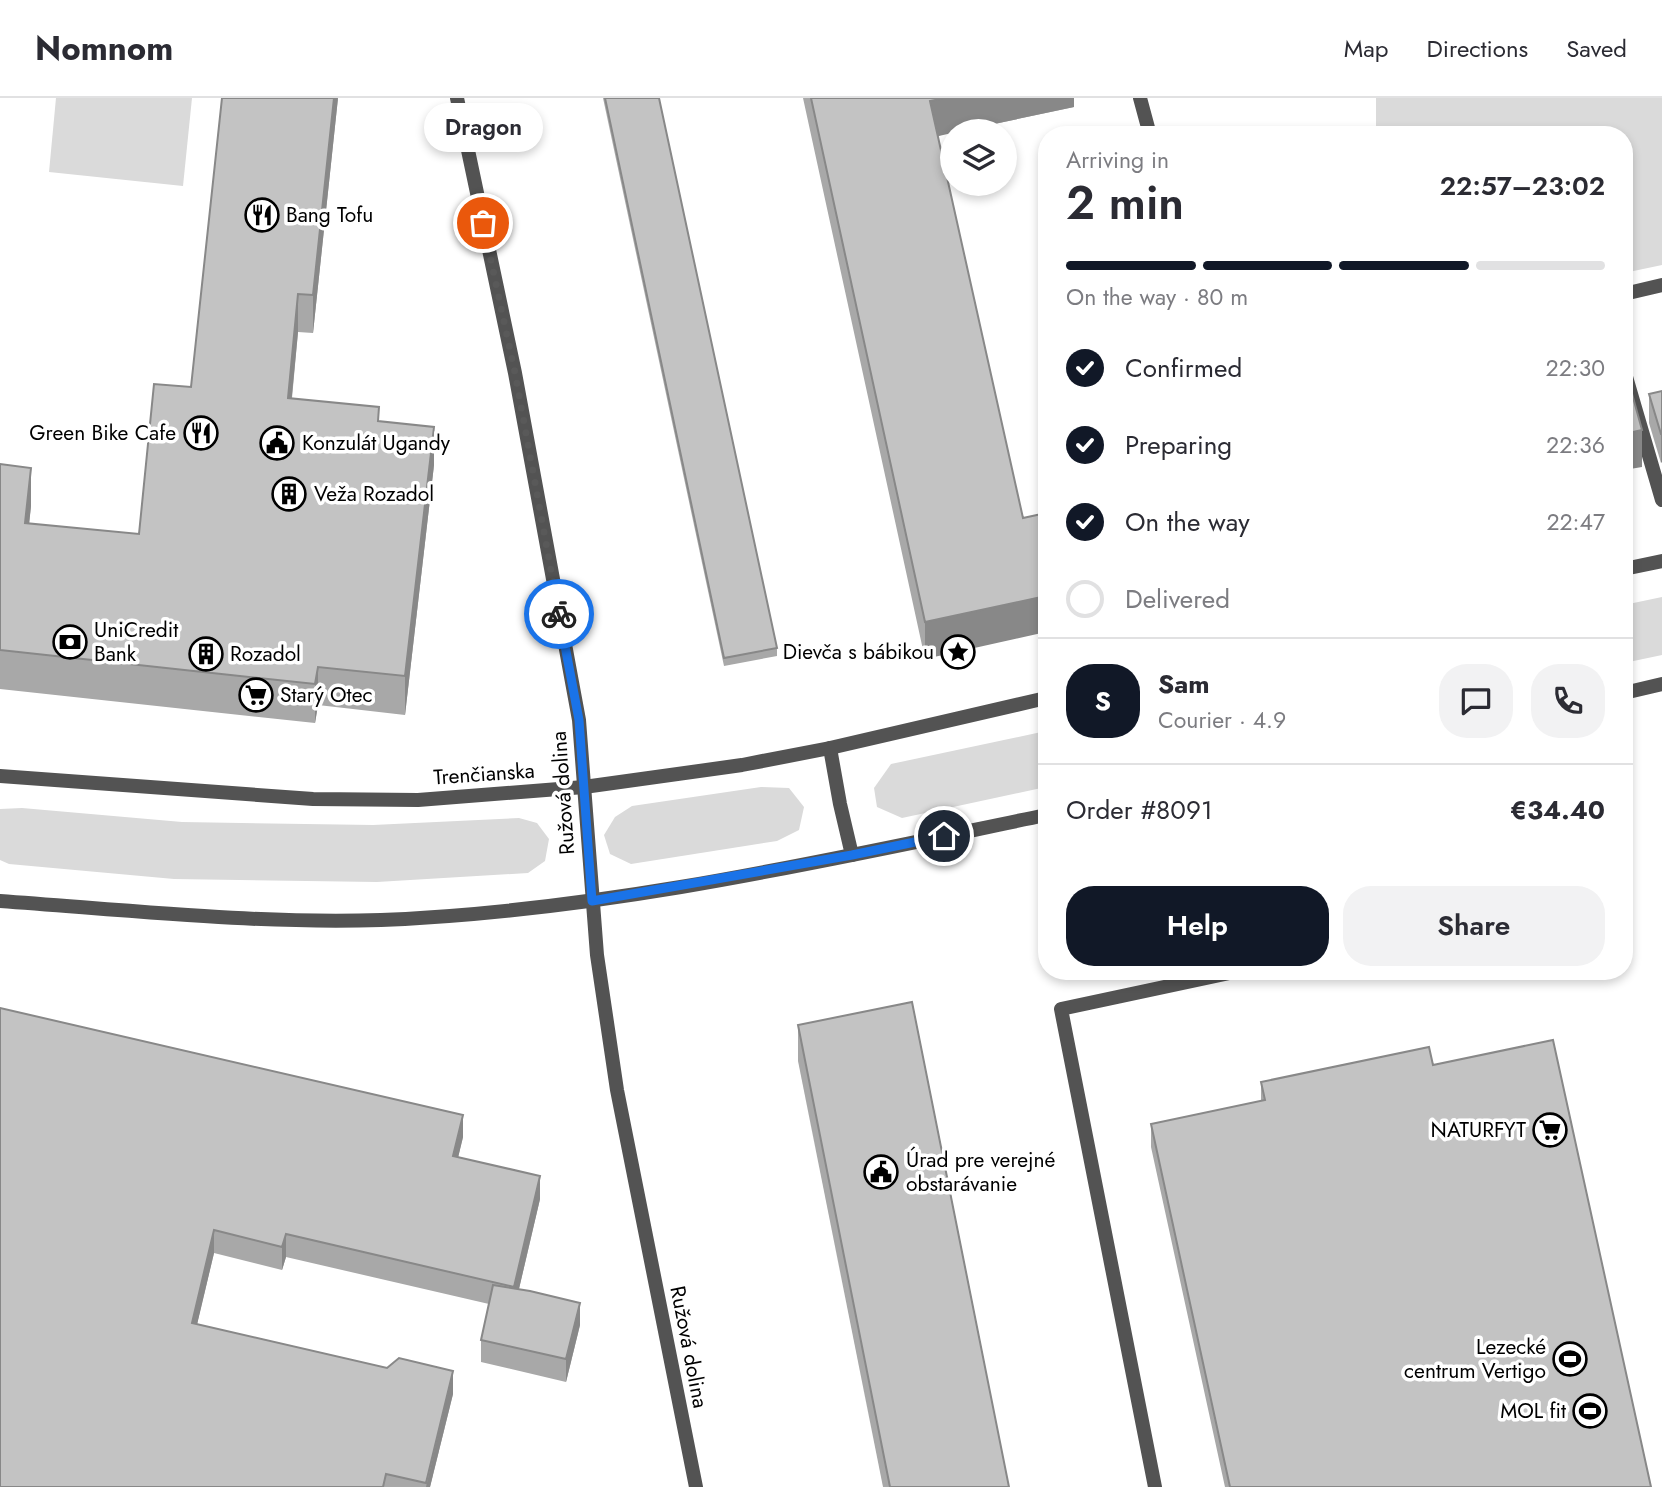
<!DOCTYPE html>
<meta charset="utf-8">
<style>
body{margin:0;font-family:Jost,sans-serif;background:#f2f2f3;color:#2b2b33;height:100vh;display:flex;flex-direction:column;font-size:26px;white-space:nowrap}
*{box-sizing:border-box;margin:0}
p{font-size:23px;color:#7c7c81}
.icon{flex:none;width:38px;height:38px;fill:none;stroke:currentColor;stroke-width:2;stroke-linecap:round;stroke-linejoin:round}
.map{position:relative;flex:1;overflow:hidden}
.details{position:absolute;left:1038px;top:28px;width:595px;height:854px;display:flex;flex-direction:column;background:#fff;border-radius:28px;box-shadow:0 4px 10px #0003}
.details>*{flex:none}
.buttons{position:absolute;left:940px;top:21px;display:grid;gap:14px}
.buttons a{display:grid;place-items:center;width:77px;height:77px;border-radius:50%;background:#fff;box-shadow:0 4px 10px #0003;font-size:35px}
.pin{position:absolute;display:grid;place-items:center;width:60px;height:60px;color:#fff;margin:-30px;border:4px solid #fff;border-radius:50%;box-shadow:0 2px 7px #0007}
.courier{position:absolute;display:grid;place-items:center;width:70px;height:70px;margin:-35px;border:5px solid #1a73e8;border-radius:50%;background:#fff;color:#222;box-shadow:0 2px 9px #0007}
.bubble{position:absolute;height:49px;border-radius:24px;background:#fff;box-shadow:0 4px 10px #0003;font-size:23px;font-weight:600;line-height:49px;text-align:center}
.headline em{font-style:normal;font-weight:600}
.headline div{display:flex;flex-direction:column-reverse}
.headline{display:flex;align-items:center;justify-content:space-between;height:119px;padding:0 28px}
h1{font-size:46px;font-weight:600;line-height:52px}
.bar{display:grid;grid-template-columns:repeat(4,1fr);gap:10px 7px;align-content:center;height:84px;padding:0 28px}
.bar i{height:9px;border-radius:5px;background:#e1e1e2}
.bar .on{background:#111827}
.bar p{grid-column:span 4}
.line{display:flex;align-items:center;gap:18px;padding:0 28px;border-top:2px solid #e1e1e2}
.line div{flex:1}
.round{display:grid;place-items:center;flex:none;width:74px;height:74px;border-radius:28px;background:#f2f2f3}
ol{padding:0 28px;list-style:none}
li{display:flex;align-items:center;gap:21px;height:77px}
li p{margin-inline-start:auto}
li .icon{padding:7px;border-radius:50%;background:#111827;color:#fff;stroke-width:4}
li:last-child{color:#7c7c81}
li i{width:38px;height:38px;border:4px solid #e1e1e2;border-radius:50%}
.action{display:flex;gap:14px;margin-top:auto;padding:14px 28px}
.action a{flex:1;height:80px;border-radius:28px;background:#111827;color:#fff;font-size:28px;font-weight:600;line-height:80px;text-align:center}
.action a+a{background:#f2f2f3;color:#2b2b33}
header{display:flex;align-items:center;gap:42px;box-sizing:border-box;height:98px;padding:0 35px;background:#fff;border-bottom:2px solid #e1e1e2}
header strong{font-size:33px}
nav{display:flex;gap:38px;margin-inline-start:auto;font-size:24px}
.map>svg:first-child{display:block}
.green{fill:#dadada}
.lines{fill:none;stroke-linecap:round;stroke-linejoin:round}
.service{stroke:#535353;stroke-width:14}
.minor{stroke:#535353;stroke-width:14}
.wall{fill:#a8a8a8}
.shaded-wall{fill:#888}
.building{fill:#c3c3c3;stroke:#888;stroke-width:2}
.done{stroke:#595959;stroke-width:7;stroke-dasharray:0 12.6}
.route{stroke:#1a73e8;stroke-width:9}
.labels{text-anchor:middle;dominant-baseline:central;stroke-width:7;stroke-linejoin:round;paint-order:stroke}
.poi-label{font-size:21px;fill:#000;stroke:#fff;text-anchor:start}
.street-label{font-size:21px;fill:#000;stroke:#fff}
</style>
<header>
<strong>Nomnom</strong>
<nav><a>Map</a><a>Directions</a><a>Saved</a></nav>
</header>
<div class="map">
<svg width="1662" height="1389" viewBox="0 0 1662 1389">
<rect width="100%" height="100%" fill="#fff"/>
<g class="green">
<polygon points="56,0 192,0 183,88 49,74"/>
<polygon points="1376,0 1662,0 1662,167 1624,175 1624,37 1376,37"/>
<polygon points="1662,499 1662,557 1624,565 1624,507"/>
<polygon points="1046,633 1046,689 902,720 877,709 874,690 891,666"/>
<polygon points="761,689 789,690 804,709 799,732 777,743 631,766 610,756 604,737 615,719 632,708"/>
<polygon points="22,710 182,724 373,727 519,720 537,725 549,741 545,763 528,775 377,784 174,781 9,766 0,762 0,711"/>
</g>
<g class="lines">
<g class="service">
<polyline points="1140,0 1150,37"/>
<polyline points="1624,196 1662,187"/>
<polyline points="1624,272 1662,402"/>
<polyline points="830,650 840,706 852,757"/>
<polyline points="1155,1389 1061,911 1239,873"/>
</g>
<g class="minor">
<polyline points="457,0 515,275 579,622 597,857 617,992 696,1389"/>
<polyline points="1624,471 1662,463"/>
<polyline points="1624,595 1662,586"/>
<polyline points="0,678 313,701 418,702 584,689 742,667 830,650 1046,600"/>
<path d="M0,803C127,812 254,826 381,822C605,813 828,762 1046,717"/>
</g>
</g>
<g class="wall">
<polygon points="338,0 313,235 298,234 292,300 379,323 434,367 405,617 318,607 315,625 0,591 0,366 31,408 29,426 139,436 191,289"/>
<polygon points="603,0 659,0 777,550 777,558 724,568"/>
<polygon points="803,0 1074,0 1074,9 961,33 952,33 938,38 925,561"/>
<polygon points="1662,293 1661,365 1649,325 1649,296"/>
<polygon points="0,910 463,1039 458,1059 540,1101 519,1191 580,1227 566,1284 481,1264 481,1242 489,1206 286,1159 282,1172 214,1155 197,1226 453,1296 430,1389 0,1389"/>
<polygon points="798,927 1009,1389 883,1389 798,963"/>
<polygon points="1433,967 1651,1389 1225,1389 1151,1049 1151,1026 1261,1003 1261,984"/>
</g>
<g class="shaded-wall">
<polygon points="334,0 338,0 313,235 313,197"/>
<polygon points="945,0 1074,0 1074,9 961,33 952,33 952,35 930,40 930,3"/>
<polygon points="298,196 298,234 288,338 288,300"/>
<polygon points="434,329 434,367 405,617 405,578"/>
<polygon points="1642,332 1642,369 1624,372 1624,336"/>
<polygon points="1661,336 1662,336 1662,364 1661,365"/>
<polygon points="31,370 31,408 25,464 25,425"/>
<polygon points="1046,498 1046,534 925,561 925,524"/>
<polygon points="318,569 318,607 315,625 315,586"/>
<polygon points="463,1017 463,1039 453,1081 453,1058"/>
<polygon points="540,1078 540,1101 514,1212 514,1189"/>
<polygon points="214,1132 214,1155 192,1248 192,1225"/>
<polygon points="286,1136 286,1159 282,1172 282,1149"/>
<polygon points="580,1205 580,1227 566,1284 566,1261"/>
<polygon points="453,1273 453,1296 430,1389 426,1389"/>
</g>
<g class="building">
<polygon points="222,0 334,0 313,197 298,196 288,300 379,309 378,323 434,329 405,578 318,569 315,586 0,552 0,366 31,370 25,425 139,436 154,286 191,289"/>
<polygon points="605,0 659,0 777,550 724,560"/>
<polygon points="811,0 945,0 930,3 1023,420 1046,415 1046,498 925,524"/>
<polygon points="1631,292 1642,332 1624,336 1624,293"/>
<polygon points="1662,293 1662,336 1661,336 1649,296"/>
<polygon points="912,904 1009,1389 890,1389 798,927"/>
<polygon points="0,910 463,1017 453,1058 540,1078 514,1189 286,1136 282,1149 214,1132 192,1225 387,1270 399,1260 453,1273 426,1385 386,1376 383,1389 0,1389"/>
<polygon points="1553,942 1651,1389 1230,1389 1151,1026 1265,1002 1261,984 1429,949 1433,967"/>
<polygon points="493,1187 530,1193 580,1205 566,1261 481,1242"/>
</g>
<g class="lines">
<polyline class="done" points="483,125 515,275 559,516"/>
<polyline class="route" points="559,516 579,622 592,803 852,757 944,738"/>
</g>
<defs>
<symbol id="restaurant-ring" viewBox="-11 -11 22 22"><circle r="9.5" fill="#fff" stroke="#000" stroke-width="1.5"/><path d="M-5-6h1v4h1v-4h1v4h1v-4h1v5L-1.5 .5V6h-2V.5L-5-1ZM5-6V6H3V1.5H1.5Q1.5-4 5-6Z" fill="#000"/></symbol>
<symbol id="civic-ring" viewBox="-11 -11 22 22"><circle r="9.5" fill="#fff" stroke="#000" stroke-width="1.5"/><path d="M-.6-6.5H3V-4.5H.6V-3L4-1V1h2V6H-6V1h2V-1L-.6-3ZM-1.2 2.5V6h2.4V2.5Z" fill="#000"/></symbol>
<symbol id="building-ring" viewBox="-11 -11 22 22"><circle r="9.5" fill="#fff" stroke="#000" stroke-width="1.5"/><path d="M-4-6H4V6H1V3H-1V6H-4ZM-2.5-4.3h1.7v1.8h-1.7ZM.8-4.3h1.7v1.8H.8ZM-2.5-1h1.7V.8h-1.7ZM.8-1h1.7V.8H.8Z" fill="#000"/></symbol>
<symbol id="bank-ring" viewBox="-11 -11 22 22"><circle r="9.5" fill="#fff" stroke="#000" stroke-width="1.5"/><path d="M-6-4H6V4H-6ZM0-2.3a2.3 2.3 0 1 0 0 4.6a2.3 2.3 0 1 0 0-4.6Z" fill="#000"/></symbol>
<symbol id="sight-ring" viewBox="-11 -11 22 22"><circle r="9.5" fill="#fff" stroke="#000" stroke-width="1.5"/><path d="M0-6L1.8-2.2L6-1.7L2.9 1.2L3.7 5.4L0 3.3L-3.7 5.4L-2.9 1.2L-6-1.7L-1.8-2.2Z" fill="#000"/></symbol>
<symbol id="supermarket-ring" viewBox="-11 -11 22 22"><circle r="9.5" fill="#fff" stroke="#000" stroke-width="1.5"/><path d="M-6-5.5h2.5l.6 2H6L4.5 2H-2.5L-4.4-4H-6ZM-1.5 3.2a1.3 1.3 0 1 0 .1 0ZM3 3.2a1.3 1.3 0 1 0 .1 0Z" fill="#000"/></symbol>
<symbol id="stadium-ring" viewBox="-11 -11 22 22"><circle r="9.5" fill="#fff" stroke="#000" stroke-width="1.5"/><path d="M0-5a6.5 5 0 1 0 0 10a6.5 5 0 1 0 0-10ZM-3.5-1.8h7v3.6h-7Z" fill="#000"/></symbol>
</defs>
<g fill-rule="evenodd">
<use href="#restaurant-ring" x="243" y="98" width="38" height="38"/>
<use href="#restaurant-ring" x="182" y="316" width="38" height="38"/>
<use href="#civic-ring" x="258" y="326" width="38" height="38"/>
<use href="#building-ring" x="270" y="377" width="38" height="38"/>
<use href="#bank-ring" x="51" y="525" width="38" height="38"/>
<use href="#sight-ring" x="939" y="535" width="38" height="38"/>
<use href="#building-ring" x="187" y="537" width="38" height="38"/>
<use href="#supermarket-ring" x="237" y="578" width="38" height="38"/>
<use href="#supermarket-ring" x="1531" y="1013" width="38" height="38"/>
<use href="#civic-ring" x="862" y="1055" width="38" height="38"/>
<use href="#stadium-ring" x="1551" y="1242" width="38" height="38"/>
<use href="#stadium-ring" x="1571" y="1294" width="38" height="38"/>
</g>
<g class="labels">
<g class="poi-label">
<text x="286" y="117">Bang Tofu</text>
<text x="176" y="335" text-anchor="end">Green Bike Cafe</text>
<text x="302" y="345">Konzulát Ugandy</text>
<text x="314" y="396">Veža Rozadol</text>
<text x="94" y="532">UniCredit<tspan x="94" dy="24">Bank</tspan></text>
<text x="934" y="554" text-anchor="end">Dievča s bábikou</text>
<text x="230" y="556">Rozadol</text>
<text x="280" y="597">Starý Otec</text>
<text x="1526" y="1032" text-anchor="end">NATURFYT</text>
<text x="906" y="1062">Úrad pre verejné<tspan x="906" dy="24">obstarávanie</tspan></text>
<text x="1546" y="1249" text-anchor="end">Lezecké<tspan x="1546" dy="24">centrum Vertigo</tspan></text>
<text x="1566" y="1313" text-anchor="end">MOL fit</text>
</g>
<g class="street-label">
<text transform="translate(484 676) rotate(-4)">Trenčianska</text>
<text transform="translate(563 695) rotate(-94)">Ružová dolina</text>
<text transform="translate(689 1249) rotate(79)">Ružová dolina</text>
</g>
</g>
</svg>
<div class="buttons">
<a><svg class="icon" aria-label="layers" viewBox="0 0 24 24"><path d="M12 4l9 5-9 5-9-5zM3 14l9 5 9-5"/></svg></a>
</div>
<div class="pin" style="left:483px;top:125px;background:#ea580c"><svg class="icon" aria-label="bag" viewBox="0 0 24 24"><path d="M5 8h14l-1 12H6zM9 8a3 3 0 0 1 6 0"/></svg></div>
<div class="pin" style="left:944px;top:738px;background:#1f2937"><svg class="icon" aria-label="home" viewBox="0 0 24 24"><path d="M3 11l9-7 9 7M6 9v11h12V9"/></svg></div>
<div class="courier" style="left:559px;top:516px"><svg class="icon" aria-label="bike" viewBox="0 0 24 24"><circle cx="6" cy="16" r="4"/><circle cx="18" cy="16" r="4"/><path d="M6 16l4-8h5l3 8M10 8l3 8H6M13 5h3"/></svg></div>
<div class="bubble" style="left:424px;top:5px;width:119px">Dragon</div>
<section class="details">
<div class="headline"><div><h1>2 min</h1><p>Arriving in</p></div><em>22:57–23:02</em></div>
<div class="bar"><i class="on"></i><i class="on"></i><i class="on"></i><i></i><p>On the way · 80 m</p></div>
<ol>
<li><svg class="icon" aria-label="check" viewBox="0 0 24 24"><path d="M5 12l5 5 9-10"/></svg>Confirmed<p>22:30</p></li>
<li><svg class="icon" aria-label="check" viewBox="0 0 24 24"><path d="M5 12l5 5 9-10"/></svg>Preparing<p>22:36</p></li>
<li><svg class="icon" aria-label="check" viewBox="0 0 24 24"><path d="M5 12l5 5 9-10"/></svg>On the way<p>22:47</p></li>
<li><i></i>Delivered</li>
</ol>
<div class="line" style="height:126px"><b class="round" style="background:#111827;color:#fff">S</b><div><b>Sam</b><p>Courier · 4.9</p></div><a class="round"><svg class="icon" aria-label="chat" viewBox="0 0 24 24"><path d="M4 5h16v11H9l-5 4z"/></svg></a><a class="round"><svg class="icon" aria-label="phone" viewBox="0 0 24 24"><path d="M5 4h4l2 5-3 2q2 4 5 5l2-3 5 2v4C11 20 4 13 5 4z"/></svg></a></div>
<div class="line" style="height:91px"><div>Order #8091</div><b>€34.40</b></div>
<div class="action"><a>Help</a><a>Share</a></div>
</section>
</div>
